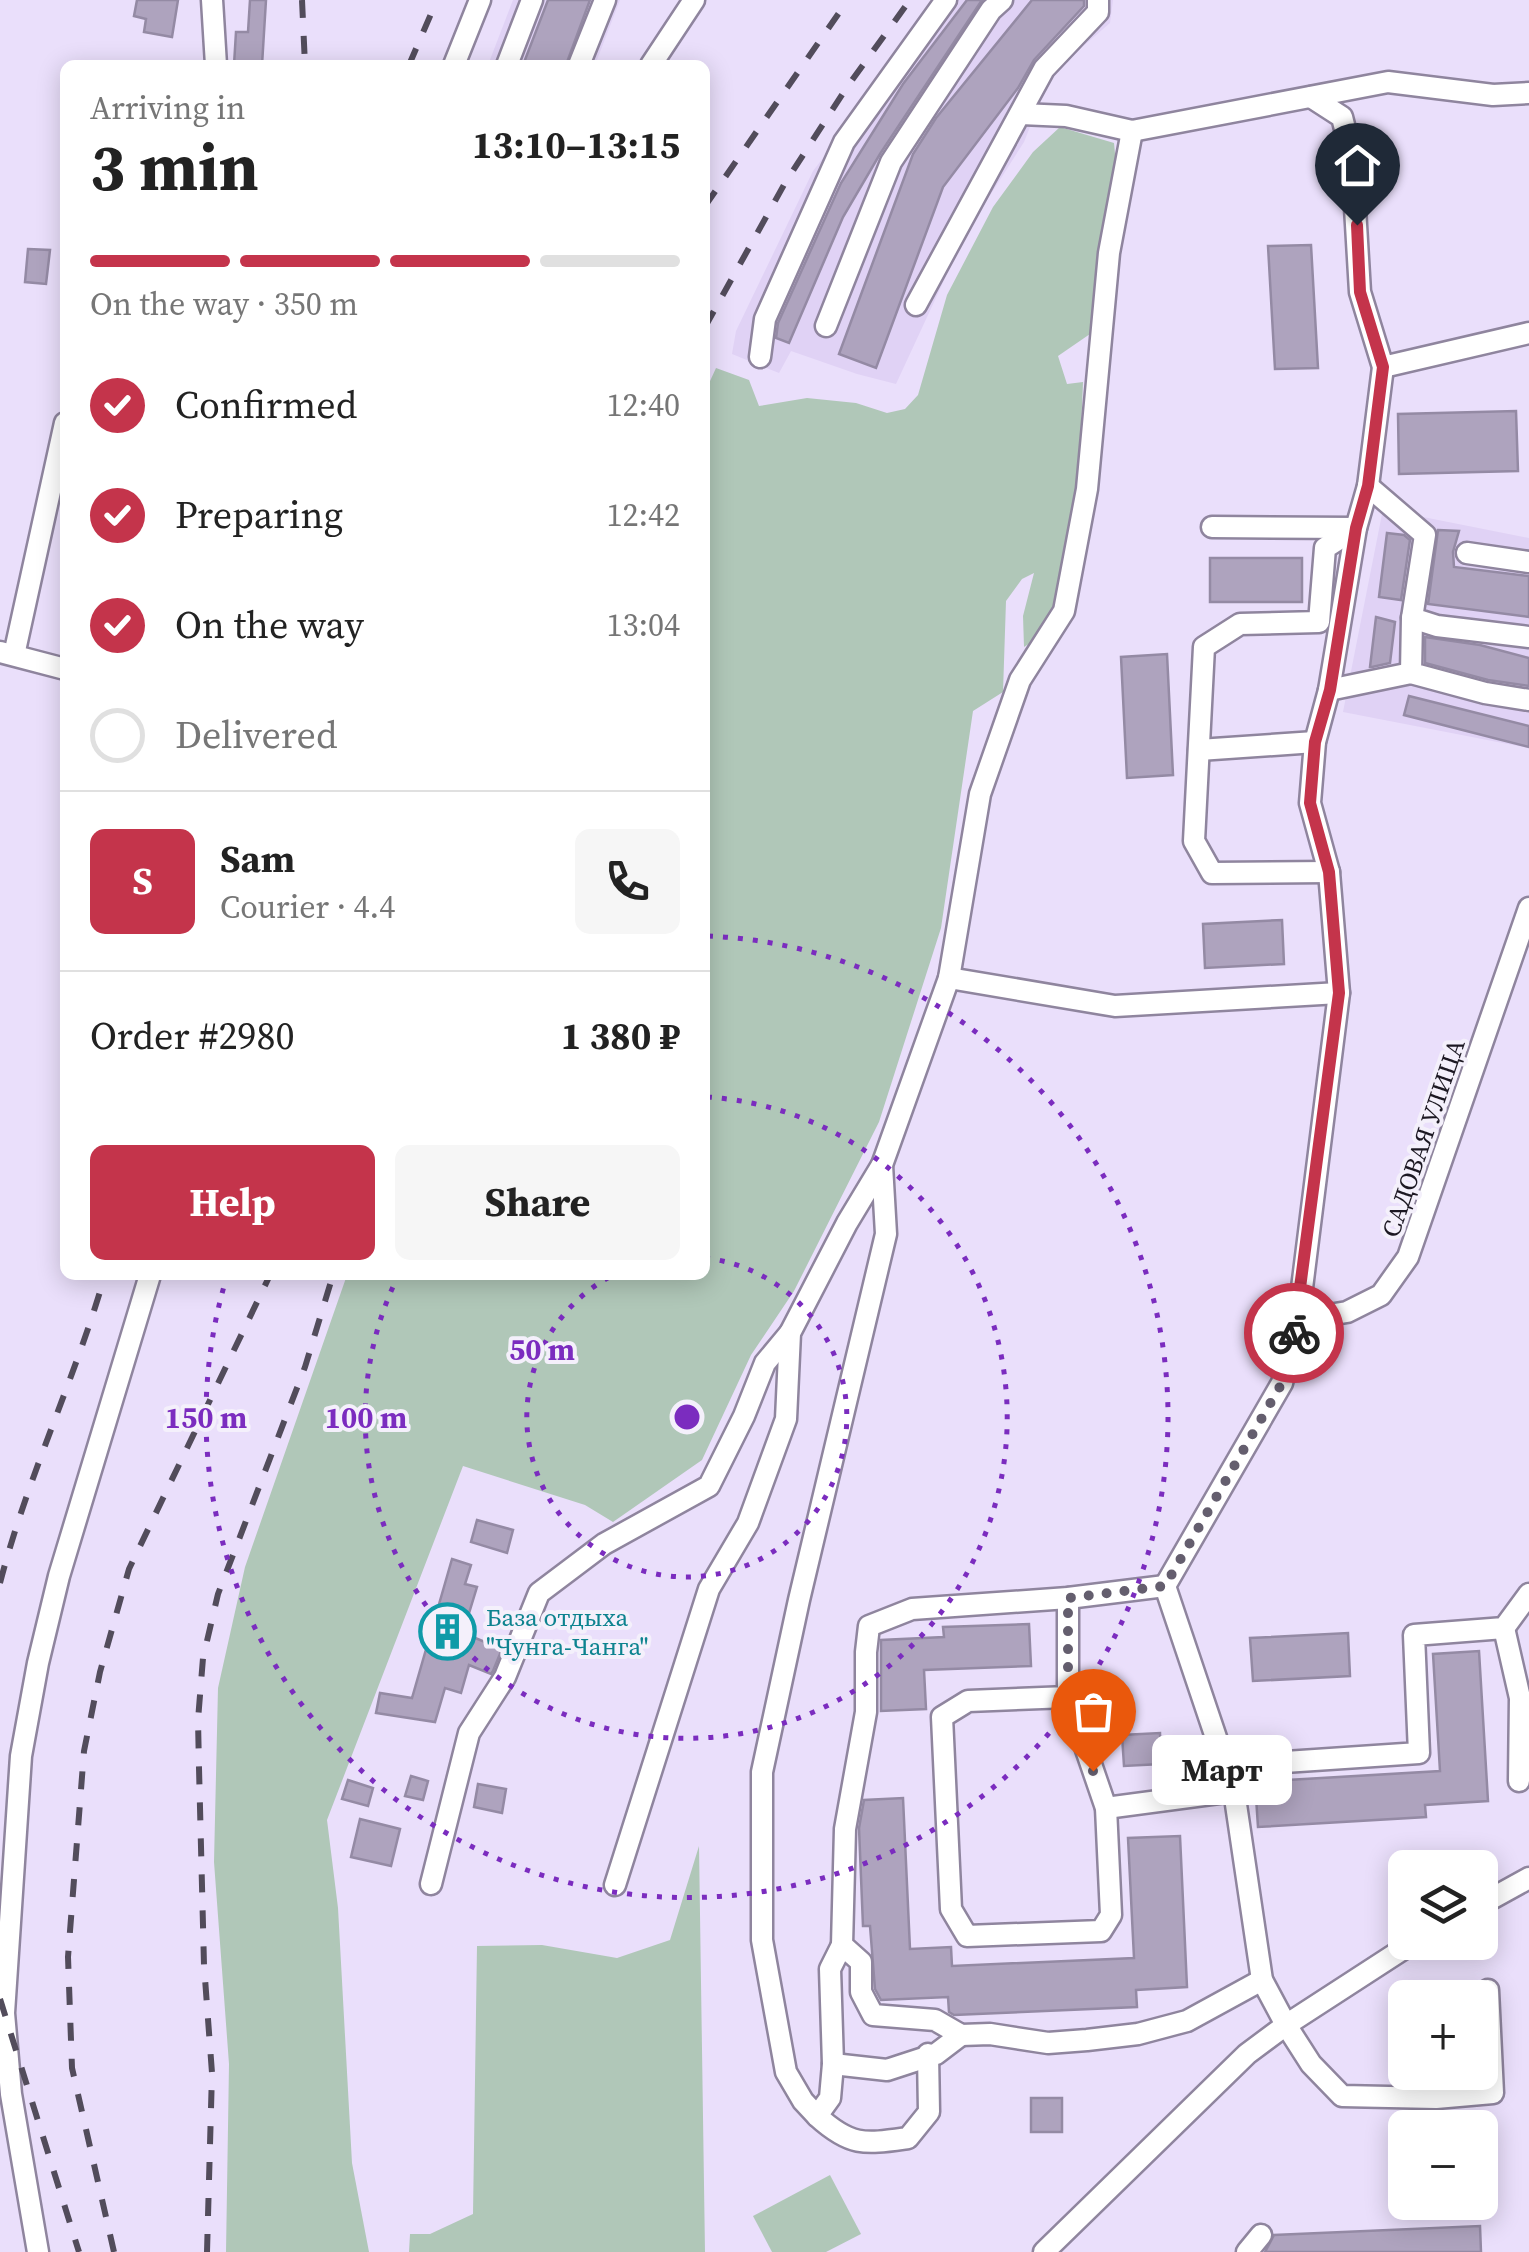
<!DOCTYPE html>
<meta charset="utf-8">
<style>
body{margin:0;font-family:"Source Serif 4",serif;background:#f6f6f6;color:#222;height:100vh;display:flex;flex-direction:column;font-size:38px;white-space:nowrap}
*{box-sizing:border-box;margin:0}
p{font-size:32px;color:#767676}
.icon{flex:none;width:55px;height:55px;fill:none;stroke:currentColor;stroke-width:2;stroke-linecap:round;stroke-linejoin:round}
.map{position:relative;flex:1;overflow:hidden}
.side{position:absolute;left:60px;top:60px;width:650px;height:1220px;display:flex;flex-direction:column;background:#fff;border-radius:15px;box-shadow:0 5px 25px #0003}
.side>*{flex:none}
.fabs{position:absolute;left:1388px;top:1850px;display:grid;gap:20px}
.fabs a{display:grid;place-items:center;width:110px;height:110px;border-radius:15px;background:#fff;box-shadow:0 5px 25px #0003;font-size:50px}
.pin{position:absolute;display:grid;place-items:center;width:85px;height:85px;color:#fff;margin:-102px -42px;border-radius:50% 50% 50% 0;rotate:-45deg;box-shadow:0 0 10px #0007}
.pin .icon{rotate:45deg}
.courier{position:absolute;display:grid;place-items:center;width:100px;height:100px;margin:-50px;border:8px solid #c4344b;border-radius:50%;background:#fff;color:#222;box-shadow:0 2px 12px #0007}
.bubble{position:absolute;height:70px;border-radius:15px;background:#fff;box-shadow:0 5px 25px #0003;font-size:32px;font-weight:700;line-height:70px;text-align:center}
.head em{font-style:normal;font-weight:700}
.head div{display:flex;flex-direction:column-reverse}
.head{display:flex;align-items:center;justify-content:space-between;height:170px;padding:0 30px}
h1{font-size:65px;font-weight:700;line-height:75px}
.bar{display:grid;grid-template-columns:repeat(4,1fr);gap:15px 10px;align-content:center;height:120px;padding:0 30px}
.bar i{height:12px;border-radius:8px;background:#e0e0e0}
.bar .current{background:#c4344b}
.bar p{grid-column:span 4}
.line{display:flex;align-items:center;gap:25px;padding:0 30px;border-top:2px solid #e0e0e0}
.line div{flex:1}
.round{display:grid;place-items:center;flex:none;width:105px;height:105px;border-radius:15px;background:#f6f6f6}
ol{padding:0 30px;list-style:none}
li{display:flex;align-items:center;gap:30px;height:110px}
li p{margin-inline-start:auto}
li .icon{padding:10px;border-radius:50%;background:#c4344b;color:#fff;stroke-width:4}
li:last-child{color:#767676}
li i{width:55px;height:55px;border:5px solid #e0e0e0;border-radius:50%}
.button{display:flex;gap:20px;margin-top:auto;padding:20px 30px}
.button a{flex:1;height:115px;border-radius:15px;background:#c4344b;color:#fff;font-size:40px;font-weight:700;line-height:115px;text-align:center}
.button a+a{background:#f6f6f6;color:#222}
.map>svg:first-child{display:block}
.built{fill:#e0d2f5}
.green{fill:#b0c7b8}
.building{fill:#aea3be;stroke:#948aa4;stroke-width:2.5}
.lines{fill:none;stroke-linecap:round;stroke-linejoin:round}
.minor-casing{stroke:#8f859e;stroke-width:25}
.minor{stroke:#fff;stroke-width:20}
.rail{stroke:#524c5b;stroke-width:6;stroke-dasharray:18 18;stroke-linecap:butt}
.done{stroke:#645e6e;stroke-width:10;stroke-dasharray:0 18}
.route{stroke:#c4344b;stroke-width:12}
.ring{fill:none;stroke:#7b2cbf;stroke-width:5;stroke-dasharray:5 10}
.labels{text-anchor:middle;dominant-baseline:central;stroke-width:8;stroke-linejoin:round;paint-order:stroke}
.street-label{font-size:25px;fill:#1c1822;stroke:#f4f0fb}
.culture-label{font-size:25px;fill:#0d838f;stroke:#f4f0fb;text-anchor:start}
.centre{fill:#7b2cbf;stroke:#f4f0fb;stroke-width:5}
.ring-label{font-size:30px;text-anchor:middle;font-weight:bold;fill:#7b2cbf;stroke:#f4f0fb;stroke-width:8;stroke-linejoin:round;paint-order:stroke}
</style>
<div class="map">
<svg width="1529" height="2252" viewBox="0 0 1529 2252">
<rect width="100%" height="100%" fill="#eadffb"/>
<g class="built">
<polygon points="513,0 620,0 595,65 488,65"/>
<polygon points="944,0 1113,0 1110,23 1051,74 1024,142 966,233 896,384 857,374 791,351 779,373 732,354 736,331 813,171"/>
<polygon points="1383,509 1529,538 1529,748 1343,712"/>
</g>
<g class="green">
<path d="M1060,127L1114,143L1117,174L1090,334L1058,356L1067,384L1083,382C1081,436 1075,623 1024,647L1023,616L1034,573L1022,579L1006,601L1003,692L973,711L941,928L879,1122L794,1291L751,1355L702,1460L613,1522L585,1505L463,1466L327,1820L338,1908L352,2163L369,2252H226L229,2064L214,1862L218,1688L245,1567L347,1275H705V392L716,368L749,380L759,406L807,398L856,403L887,413L905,409L918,395L947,295L993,207L1033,152Z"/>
<polygon points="699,1846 705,2252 409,2252 410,2234 430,2234 473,2214 477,1946 542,1945 617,1958 670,1940"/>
<polygon points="830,2175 861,2234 826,2252 772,2252 753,2216"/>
</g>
<g class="building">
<polygon points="137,0 178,0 172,37 144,32 146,19 134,16"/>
<polygon points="250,0 266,0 262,65 234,65 236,32 248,32"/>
<polygon points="548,0 590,0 566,65 523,65"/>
<polygon points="967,0 982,0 880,154 843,217 789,343 776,338 778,323 841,183 903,84"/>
<polygon points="1032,0 1084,0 1084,6 1034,60 1018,88 943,187 876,368 839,354 913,154 936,118"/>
<polygon points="1311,245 1318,368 1275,369 1268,246"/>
<polygon points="28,249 50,250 46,284 25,282"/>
<polygon points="1516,411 1518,471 1399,474 1398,414"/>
<polygon points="1438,530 1459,531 1453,552 1454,567 1529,576 1529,617 1428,604"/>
<polygon points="1387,533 1404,535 1410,540 1401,600 1379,597"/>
<rect x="1210" y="558" width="92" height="44"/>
<polygon points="1376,617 1395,622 1390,663 1372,667 1370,667"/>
<polygon points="1425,637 1480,645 1529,658 1529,686 1488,680 1425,663"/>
<polygon points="1167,654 1173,775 1127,778 1121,657"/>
<polygon points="1409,696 1529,726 1529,747 1404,715"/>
<polygon points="1282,920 1284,964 1205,968 1203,924"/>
<polygon points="477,1520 513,1530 507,1553 471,1542"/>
<polygon points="452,1559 471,1565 465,1584 477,1587 463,1633 502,1649 493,1671 491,1674 469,1665 461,1693 445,1688 435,1722 376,1713 380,1693 412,1698"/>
<polygon points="1029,1624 1031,1666 924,1670 926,1709 881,1711 881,1640 944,1637 943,1627"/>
<polygon points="1348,1633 1350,1676 1253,1681 1250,1638"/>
<polygon points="1479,1651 1488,1801 1425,1805 1426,1817 1258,1827 1255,1782 1440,1771 1433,1654"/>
<polygon points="1160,1733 1161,1764 1124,1766 1122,1735"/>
<polygon points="411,1776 428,1781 423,1800 405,1796"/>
<polygon points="348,1780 373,1788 368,1806 342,1799"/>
<polygon points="478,1784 506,1789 502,1813 474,1807"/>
<polygon points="903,1798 910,1949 951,1947 952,1966 1134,1958 1128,1838 1180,1836 1187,1987 1136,1990 1137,2007 954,2015 949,2012 948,1997 881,2000 875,1989 870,1926 863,1926 859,1828 864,1800"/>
<polygon points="360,1819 400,1829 391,1866 351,1857"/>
<rect x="1031" y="2098" width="31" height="34"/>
<polygon points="1480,2226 1481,2252 1265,2252 1274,2235"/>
</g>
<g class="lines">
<defs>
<g id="minor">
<polyline points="212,0 216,65"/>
<polyline points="454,65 480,0"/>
<polyline points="507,65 532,0"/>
<polyline points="579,65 605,0"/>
<polyline points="651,65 694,0"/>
<polyline points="1311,97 1342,117 1352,157 1360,292 1383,367 1368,486 1356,528 1329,690 1315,742 1310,803 1329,872 1339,993 1298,1320 1282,1383 1165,1586 1234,1791 1262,1980 1286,2025 1311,2064 1342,2096 1436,2098 1493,2093 1488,1990"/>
<polyline points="1021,114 1066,116 1132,131 1388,82 1493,95 1529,93"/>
<polyline points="916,305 1044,69 1098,12 1098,0"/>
<polyline points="826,326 891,162 991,10 1002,0"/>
<polyline points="760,357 765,319 844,142 946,0"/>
<polyline points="1383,367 1529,333"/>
<polyline points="1368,486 1425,535 1412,618 1437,626 1529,637"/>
<polyline points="1212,527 1355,528"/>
<polyline points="1467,553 1529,562"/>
<polyline points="1412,618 1411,673 1485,693 1529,700"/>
<polyline points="0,652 65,669"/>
<polyline points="14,655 65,423"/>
<polyline points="1329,690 1411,673"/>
<polyline points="1199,750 1315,742"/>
<polyline points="1329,872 1212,873 1194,841 1204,647 1240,624 1319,622 1325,548 1356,528"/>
<polyline points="949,978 1115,1006 1339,993"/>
<polyline points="1298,1320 1347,1312 1381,1295 1408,1257 1529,908"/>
<polyline points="1165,1586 1068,1598 912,1609 869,1626 866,1652 866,1712 845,1829 842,1945 861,1962 861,1992 873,2015 935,2020 961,2035 990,2034 1048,2043 1087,2040 1138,2034 1187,2021 1262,1980"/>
<polyline points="1068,1598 1068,1697 1106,1808 1111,1915 1101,1931 967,1936 951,1909 942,1717 968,1701 1068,1697"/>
<polyline points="1504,1628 1520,1698 1519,1781"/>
<polyline points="1226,1766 1419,1753 1414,1635 1504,1628 1529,1594"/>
<polyline points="1106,1808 1234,1791"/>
<polyline points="431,1884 469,1733 505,1677 539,1593 604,1544 709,1486 744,1416 765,1363 790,1333"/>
<polyline points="615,1885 709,1589 748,1523 786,1419 790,1333 847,1223 882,1165"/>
<polyline points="1480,1905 1529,1878"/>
<polyline points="842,1945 830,1969 833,2064 830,2098 817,2116 803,2101 786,2072 762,1940 762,1772 799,1600 886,1234 882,1165 949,978 980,794 1020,680 1064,611 1087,489 1109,253 1132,131"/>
<polyline points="833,2064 887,2070 936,2054 961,2035"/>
<path d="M817,2116C851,2147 865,2144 908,2138L929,2112L928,2054"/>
<polyline points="38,2252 11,2094 4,2013 21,1756 38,1663 59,1576 150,1275"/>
<polyline points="1044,2252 1247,2054 1286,2025 1414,1942"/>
<polyline points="1247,2252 1261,2235"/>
</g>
</defs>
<use href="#minor" class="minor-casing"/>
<use href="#minor" class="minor"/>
<g class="rail">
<polyline points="302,0 305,65"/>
<polyline points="409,65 437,0"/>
<polyline points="705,206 848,0"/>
<polyline points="705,327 785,183 847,87 910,0"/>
<path d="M0,1583C27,1478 75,1379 105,1275"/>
<polyline points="0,1999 79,2252"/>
<polyline points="114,2252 72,2068 68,1957 84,1751 100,1672 129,1569 270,1275"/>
<polyline points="207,2252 212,2073 204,1965 199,1768 198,1720 203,1658 218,1594 305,1367 333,1275"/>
</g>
</g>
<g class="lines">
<polyline class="done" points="1093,1771 1068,1697 1068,1598 1165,1586 1282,1383 1294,1333"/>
<polyline class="route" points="1294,1333 1339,993 1329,872 1310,803 1315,742 1330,690 1356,528 1368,486 1383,367 1360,292 1357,225"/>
</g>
<g class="ring">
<path d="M705 1258A160 160 0 1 1 613 1275"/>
<path d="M707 1097A321 321 0 1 1 398 1276"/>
<path d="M708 936A481 481 0 1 1 227 1276"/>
</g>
<defs>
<symbol id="building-ring" viewBox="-11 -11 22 22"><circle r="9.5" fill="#f4f0fb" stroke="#0f9aa8" stroke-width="1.5"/><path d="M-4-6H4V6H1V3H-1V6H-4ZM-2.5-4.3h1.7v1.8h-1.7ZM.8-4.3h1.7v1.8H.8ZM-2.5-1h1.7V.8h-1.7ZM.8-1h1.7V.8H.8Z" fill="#0f9aa8"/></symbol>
</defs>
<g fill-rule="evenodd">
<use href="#building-ring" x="416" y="1600" width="63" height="63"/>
</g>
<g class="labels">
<g class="street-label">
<text transform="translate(1423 1138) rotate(-71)">САДОВАЯ УЛИЦА</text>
</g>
<g class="culture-label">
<text x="486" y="1617">База отдыха<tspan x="486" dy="29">"Чунга-Чанга"</tspan></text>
</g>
</g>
<circle cx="687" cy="1417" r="15" class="centre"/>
<g class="ring-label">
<text x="542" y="1360">50 m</text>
<text x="206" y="1428">150 m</text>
<text x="366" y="1428">100 m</text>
</g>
</svg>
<div class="fabs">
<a><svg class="icon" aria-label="layers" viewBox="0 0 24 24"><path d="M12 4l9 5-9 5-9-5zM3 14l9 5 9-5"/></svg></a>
<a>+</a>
<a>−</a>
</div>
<div class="pin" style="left:1093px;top:1771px;background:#ea580c"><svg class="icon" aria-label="bag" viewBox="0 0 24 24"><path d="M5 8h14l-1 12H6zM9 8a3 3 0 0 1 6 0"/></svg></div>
<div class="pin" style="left:1357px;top:225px;background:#1f2937"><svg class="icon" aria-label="home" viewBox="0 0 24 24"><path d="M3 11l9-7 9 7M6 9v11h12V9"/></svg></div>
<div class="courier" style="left:1294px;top:1333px"><svg class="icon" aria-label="bike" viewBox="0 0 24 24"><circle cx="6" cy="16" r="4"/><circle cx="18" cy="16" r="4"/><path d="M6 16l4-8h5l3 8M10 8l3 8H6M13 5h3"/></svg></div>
<div class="bubble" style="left:1152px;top:1735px;width:140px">Март</div>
<section class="side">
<div class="head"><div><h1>3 min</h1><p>Arriving in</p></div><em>13:10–13:15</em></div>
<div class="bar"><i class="current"></i><i class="current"></i><i class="current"></i><i></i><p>On the way · 350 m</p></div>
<ol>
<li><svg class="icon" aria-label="check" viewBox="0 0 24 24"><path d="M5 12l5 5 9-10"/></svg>Confirmed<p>12:40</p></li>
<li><svg class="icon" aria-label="check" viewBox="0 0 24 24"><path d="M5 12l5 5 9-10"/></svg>Preparing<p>12:42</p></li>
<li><svg class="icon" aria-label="check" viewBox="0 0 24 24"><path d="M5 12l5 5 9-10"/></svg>On the way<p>13:04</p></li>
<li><i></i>Delivered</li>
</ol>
<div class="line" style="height:180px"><b class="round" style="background:#c4344b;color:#fff">S</b><div><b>Sam</b><p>Courier · 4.4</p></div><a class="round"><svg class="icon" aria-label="phone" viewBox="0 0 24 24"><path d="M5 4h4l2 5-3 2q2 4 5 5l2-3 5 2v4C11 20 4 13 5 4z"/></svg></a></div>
<div class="line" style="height:130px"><div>Order #2980</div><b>1 380 ₽</b></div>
<div class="button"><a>Help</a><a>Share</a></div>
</section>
</div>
